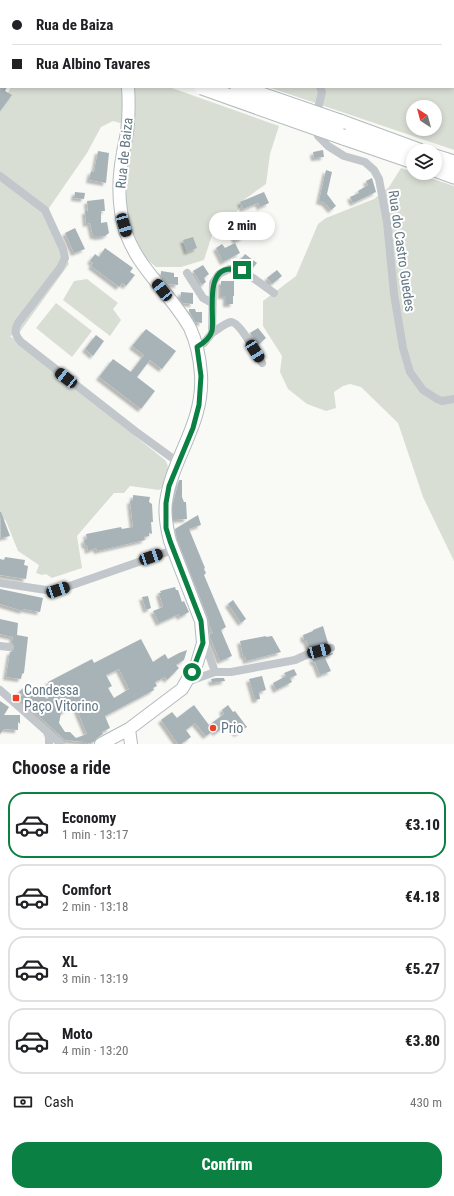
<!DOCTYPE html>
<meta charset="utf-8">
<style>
:root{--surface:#fff;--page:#f2f2f2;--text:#202124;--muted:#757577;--line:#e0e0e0;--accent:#0b8043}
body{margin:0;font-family:"Roboto Condensed",sans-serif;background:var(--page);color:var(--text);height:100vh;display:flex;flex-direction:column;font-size:15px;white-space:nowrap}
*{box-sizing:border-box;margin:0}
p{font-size:13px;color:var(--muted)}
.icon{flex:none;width:22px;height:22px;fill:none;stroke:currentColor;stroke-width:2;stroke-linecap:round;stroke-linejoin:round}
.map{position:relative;height:744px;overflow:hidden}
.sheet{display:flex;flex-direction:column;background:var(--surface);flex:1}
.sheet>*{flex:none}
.banner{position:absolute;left:0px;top:0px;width:454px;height:88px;box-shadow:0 2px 6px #0003;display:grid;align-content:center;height:88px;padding:0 12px;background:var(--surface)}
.needle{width:26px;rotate:324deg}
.fabs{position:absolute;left:406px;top:100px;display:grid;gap:8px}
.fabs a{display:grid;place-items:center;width:36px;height:36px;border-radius:50%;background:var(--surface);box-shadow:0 2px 6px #0003;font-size:20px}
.end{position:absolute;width:18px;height:18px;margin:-9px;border:5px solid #0b8043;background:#fff;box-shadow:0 0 0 2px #fff}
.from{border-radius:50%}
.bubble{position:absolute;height:28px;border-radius:14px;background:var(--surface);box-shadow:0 2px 6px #0003;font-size:13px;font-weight:800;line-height:28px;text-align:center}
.car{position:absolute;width:12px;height:24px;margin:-12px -6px;border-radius:5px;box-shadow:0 0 3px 1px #0007;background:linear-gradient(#222 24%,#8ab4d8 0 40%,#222 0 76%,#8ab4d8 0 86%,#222 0)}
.banner b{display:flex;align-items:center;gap:14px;height:38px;font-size:15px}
.banner b+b{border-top:1px solid var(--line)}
.banner i{width:10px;height:10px;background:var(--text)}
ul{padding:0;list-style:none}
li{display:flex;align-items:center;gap:12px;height:66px;margin:0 8px 6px;padding:0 4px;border:2px solid var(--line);border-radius:16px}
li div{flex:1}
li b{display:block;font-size:15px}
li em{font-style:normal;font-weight:800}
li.active{border-color:var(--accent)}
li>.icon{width:36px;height:36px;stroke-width:1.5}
h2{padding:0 12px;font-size:18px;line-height:48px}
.pay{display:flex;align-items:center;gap:10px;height:44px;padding:0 12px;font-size:15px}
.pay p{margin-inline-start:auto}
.primary-button{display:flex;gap:8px;margin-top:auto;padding:8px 12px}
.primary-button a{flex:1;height:46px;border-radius:16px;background:var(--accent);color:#fff;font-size:16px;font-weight:800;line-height:46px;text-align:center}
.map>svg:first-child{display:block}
</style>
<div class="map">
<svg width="454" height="744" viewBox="0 0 454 744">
<defs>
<filter id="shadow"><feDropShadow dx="-3" dy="3" stdDeviation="1" flood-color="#0004"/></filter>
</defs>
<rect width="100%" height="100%" fill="#f9f9f6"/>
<!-- green -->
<path fill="#d9ded5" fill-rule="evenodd" d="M183,0H454V150L268,87H453V1ZM413,107H435V129H413Z
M11,87H169L279,126L270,154L266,184L245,199L236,213L214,229L204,260L181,267H156L143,256L129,230L126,201L130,126L113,121L101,127L87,153L47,211L69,264L19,333L10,336L165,460C172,470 165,479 162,488L159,490L130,486L124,493H114L77,536L82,568L52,578L46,574L42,575L36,573L39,565L18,551L6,521L4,519L0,518V107Z
M401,168L454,186V561L423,497L398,423L361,387L350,384L343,386L334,392L336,408L326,411L307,404L288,389L280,372L282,356L263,326V301L296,276L318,224L326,218L374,199L389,187Z
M87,279L118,303L113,309L121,320L110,336L63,300L74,281Z
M56,303L92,331L72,357L36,328Z"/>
<!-- building -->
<path fill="#a8b3b8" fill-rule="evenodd" filter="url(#shadow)" d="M0,87H7L5,91L12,95L0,111Z
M323,150L324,157L314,158L313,152Z
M98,151L109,153L106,183L89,180L91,171L94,172Z
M326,170L332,172L327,194L336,206L331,210L325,203L319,201Z
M372,178L376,192L353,203L350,197L359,193L358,191L368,185L366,181Z
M75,192L85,193L84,199L74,198Z
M264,192L269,203L260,207L258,203L243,209L240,202Z
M104,199L105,211H101V223L107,222L109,233L105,236L97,237L96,236H93L90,223L86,224L85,211H88L87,201Z
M247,212L249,218L236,222L244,237L236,241L225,220L233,216Z
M75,228L85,249L74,253L65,233Z
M193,237L197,248L187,252L183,240Z
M235,243L240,253L223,262L216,248L222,244L225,248Z
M105,248L133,268L130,272L135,275L126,286L122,283L119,287L91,266L93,263L90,261L95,254L99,257Z
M245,254L257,263L251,270L242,263L244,261L241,259Z
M203,265L209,274L204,278L206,282L202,285L193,271Z
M277,270L282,276L272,284L267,278Z
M161,271L174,273V277H178V285L168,284L161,276Z
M221,281H234V296H233V304H226V296H221Z
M181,292L193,293V304L183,303L180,300Z
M189,309H195L196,312H202V323L195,322L189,311Z
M258,328L266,338L258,345L250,333Z
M146,329L176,351L162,369L150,360L137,377L155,391L141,409L99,377L113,359L131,372L144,355L132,346Z
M96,335L104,341L93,356L85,349Z
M179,480H182V497L184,502H186L187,519L173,520V503Z
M133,495L150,497L149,502L152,504L153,522H151L152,534L149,533V536L144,537L145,540L97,551L96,548L88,551L87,545L85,546L84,540L87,539L86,534L121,527L122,529L133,527L130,501L133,500Z
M0,512H1L10,536L1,538Z
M198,515L201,525L189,529L205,568L204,569L206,573L204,575L226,627L221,630L232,656L220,661L210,637V634L213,633L209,625L208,618L177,539L175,529Z
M5,557L25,560L24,565L28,566L26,579L0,575V559L4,560Z
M175,587L176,590H178L182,602L184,601L189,612L180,617L179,614L159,623L153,611L163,607L159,593H161L160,591Z
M0,589L43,598L40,612L23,609V611L0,604Z
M148,596L151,608L146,610L142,597Z
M233,600L246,619L241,623L228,604Z
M0,619L18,623L17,635L28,637L24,673L22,674L21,679L6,677L10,652L13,651L14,647L12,642L13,637L0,634Z
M323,626L328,643L309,648L306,640H304L303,635L313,631V630Z
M266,636V637L272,636L281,652L246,661L245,656H243L240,641Z
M141,639L153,662L165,654L168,659L179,653L187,650L184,660L176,665L179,668L167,680L165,677L155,682L157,686L153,688L154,690L105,716L110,728L102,732L103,734L97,738L94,742L86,744L85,742L65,740L19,698L23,695L19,692L24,687L30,692L33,690L35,692L37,689L47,699L53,692L48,682L92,659L94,663ZM119,669L129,689L114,698L108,688L112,686L106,675ZM75,705L87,734L76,738L70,732H65L59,723L61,713Z
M333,653V654L325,658L331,671L320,675L315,662L314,663L312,659Z
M294,669L297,675L290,678L292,682L276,690L273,683L286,676L284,673Z
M262,676L266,690L259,692L260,699L255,700L249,679Z
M216,678H224L225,681L212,683L211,679Z
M0,701L9,707L4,715H20V724L18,722V730L4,729L0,734Z
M194,705L209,725L224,714L222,710L228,705L233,712L235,711L247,727L237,734L229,723L216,733L214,730L206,736L195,723L186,730L191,737L181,744H178L161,720L172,712L177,718Z"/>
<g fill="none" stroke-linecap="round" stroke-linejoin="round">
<!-- secondary casing -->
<g stroke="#b3bbbf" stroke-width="14">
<path id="secondary" d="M93,0V1
M129,729L131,744
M101,744L129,729L182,689L197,663L203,643L201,621L170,541C167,529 164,515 166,502C172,457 204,425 201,375C200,359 197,343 190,328C172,295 139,270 126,233C118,208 118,179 123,153C124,146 126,139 127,132C129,117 129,102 128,87"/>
</g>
<!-- highway casing -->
<g stroke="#b4babd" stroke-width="17">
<path id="highway" d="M0,1L1,2
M0,16H1
M340,122L419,151
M343,137L413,161
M435,157L454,163
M435,169L454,176"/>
</g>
<!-- street -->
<path stroke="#c1c7ca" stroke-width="8" d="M170,0L171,1
M146,1V0
M0,59L1,57
M320,87L322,92L315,121L318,136L328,146L344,156L365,162L374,170L379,179L387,222L394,294L403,348L410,372L423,390L437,399L442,401L454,399
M0,176L45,210L63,249L65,258L60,268L18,323C14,331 15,335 21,342L135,431L179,463
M187,273L203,298L212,303
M212,333C217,330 225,323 231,322C240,322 257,355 262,363
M197,347L204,343L212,333L213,283L219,274L229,269L242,270L274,293
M0,583L46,590H58L173,550
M203,643L208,652L215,672
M0,646L9,647
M187,682L215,672H231L295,660L306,655L331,648
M0,690L61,744
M47,732L49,737V744"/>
<!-- secondary -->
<use href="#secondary" stroke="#fff" stroke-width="12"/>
<!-- highway -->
<use href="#highway" stroke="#fff" stroke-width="15"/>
<!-- highway-bridge casing -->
<g stroke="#b4babd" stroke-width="17" stroke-linecap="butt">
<path id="highway-bridge" d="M202,87L343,137
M238,87L340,122"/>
</g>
<!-- highway-bridge -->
<use href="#highway-bridge" stroke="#fff" stroke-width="15"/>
</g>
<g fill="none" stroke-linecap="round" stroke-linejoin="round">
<!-- route -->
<path stroke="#0b8043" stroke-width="5" d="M192,672L203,643L201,621L170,541L166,528V503L169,486L193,428L199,405L201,376L197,347C202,344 210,338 212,331C215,316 204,270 230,269C234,269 238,270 242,270"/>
</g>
<!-- markers -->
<g fill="#ed4222" stroke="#fff" stroke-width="1.5">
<rect x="12" y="694" width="8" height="8" rx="2"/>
<circle cx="213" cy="728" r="4"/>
</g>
<g text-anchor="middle" stroke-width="4" stroke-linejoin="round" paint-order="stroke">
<!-- street labels -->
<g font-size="14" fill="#627783" stroke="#fff">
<text transform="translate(124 153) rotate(-84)" y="5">Rua de Baiza</text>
<text transform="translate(402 251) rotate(82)" y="5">Rua do Castro Guedes</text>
</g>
<!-- poi labels -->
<g font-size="14" fill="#627783" stroke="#fff" text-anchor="start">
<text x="24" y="695">Condessa<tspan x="24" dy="16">Paço Vitorino</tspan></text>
<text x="221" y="733">Prio</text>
</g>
</g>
</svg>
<div class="fabs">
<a><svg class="needle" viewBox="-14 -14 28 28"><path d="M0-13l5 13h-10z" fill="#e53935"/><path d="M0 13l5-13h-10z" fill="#757577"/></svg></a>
<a><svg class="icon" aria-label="layers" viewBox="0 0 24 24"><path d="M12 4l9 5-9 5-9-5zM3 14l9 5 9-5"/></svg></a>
</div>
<i class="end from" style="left:192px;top:672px"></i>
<i class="end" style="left:242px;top:270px"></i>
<div class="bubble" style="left:209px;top:212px;width:66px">2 min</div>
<i class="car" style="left:124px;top:225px;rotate:164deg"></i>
<i class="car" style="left:162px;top:290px;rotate:322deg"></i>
<i class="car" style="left:255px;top:351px;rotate:148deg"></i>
<i class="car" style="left:66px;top:378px;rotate:308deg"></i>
<i class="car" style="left:151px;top:557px;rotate:71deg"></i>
<i class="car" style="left:58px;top:590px;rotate:71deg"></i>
<i class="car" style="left:319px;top:651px;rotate:75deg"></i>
<div class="banner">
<b><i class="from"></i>Rua de Baiza</b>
<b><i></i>Rua Albino Tavares</b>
</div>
</div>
<section class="sheet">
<h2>Choose a ride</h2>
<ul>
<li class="active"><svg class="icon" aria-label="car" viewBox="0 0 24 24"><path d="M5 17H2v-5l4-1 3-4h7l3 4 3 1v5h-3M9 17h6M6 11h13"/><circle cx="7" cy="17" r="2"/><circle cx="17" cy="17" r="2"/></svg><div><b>Economy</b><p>1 min · 13:17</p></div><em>€3.10</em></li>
<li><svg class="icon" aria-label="car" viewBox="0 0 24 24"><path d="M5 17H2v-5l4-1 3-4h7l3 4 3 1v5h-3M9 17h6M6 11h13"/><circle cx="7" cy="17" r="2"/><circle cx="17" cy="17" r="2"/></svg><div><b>Comfort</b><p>2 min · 13:18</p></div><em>€4.18</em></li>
<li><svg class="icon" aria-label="car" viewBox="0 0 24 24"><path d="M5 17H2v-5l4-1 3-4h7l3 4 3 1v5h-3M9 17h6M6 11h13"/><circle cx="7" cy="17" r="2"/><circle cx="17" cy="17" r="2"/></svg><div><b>XL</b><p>3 min · 13:19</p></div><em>€5.27</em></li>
<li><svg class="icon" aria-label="car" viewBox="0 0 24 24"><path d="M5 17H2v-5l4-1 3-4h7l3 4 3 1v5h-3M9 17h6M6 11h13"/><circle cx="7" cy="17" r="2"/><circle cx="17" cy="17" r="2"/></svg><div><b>Moto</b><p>4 min · 13:20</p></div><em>€3.80</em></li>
</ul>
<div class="pay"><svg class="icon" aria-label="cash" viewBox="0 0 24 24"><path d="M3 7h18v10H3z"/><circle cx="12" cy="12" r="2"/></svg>Cash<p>430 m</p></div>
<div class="primary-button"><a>Confirm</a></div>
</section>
